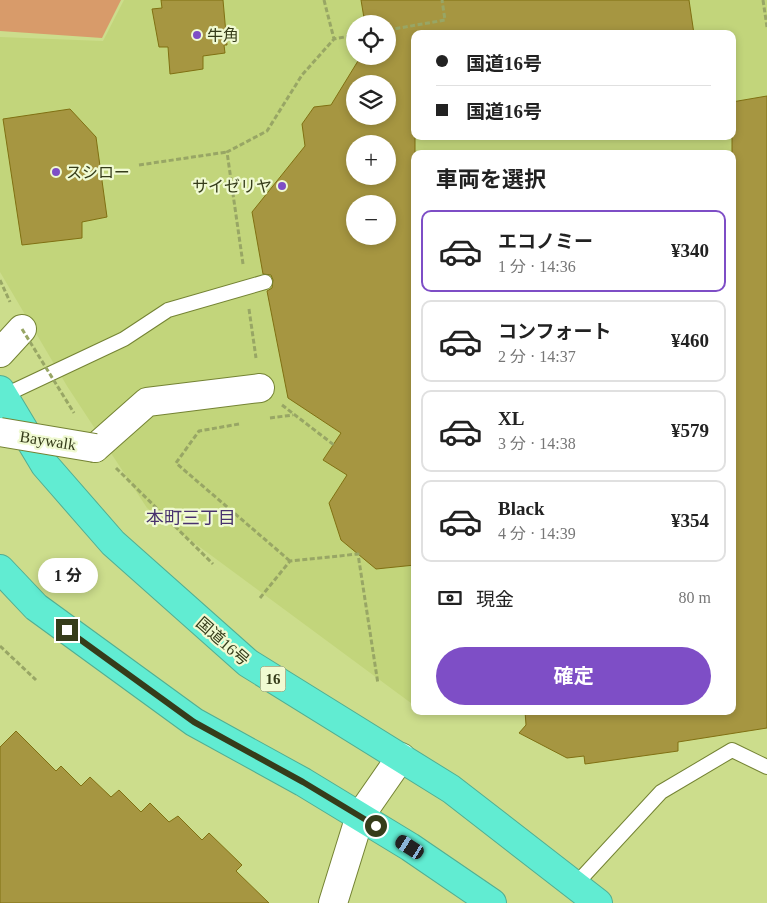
<!DOCTYPE html>
<html lang="ja">
<meta charset="utf-8">
<style>
:root{--surface:#fff;--page:#f6f6f6;--text:#222;--muted:#767676;--line:#e0e0e0;--accent:#7e4ec6}
body{margin:0;font-family:"Times New Roman","Noto Sans JP",serif;background:var(--page);color:var(--text);height:100vh;display:flex;flex-direction:column;font-size:19px;white-space:nowrap}
*{box-sizing:border-box;margin:0}
p{font-size:16px;color:var(--muted)}
.icon{flex:none;width:28px;height:28px;fill:none;stroke:currentColor;stroke-width:2;stroke-linecap:round;stroke-linejoin:round}
.map{position:relative;flex:1;overflow:hidden}
.side{position:absolute;left:411px;top:150px;width:325px;height:565px;display:flex;flex-direction:column;background:var(--surface);border-radius:10px;box-shadow:0 2px 8px #0003}
.side>*{flex:none}
.banner{position:absolute;left:411px;top:30px;width:325px;height:110px;border-radius:10px;box-shadow:0 2px 8px #0003;display:grid;align-content:center;height:110px;padding:0 25px;background:var(--surface)}
.fabs{position:absolute;left:346px;top:15px;display:grid;gap:10px}
.fabs a{display:grid;place-items:center;width:50px;height:50px;border-radius:50%;background:var(--surface);box-shadow:0 2px 8px #0003;font-size:25px}
.end{position:absolute;width:22px;height:22px;margin:-11px;border:6px solid #353c1a;background:#fff;box-shadow:0 0 0 2px #fff}
.from{border-radius:50%}
.bubble{position:absolute;height:35px;border-radius:18px;background:var(--surface);box-shadow:0 2px 8px #0003;font-size:16px;font-weight:700;line-height:35px;text-align:center}
.car{position:absolute;width:15px;height:30px;margin:-15px -8px;border-radius:6px;box-shadow:0 0 4px 1px #0007;background:linear-gradient(#222 24%,#8ab4d8 0 40%,#222 0 76%,#8ab4d8 0 86%,#222 0)}
.banner b{display:flex;align-items:center;gap:18px;height:48px;font-size:19px}
.banner b+b{border-top:1px solid var(--line)}
.banner i{width:12px;height:12px;background:var(--text)}
ul{padding:0;list-style:none}
li{display:flex;align-items:center;gap:15px;height:82px;margin:0 10px 8px;padding:0 15px;border:2px solid var(--line);border-radius:10px}
li div{flex:1}
li b{display:block;font-size:19px}
li em{font-style:normal;font-weight:700}
li.active{border-color:var(--accent)}
li>.icon{width:45px;height:45px;stroke-width:1.5}
h2{padding:0 25px;font-size:22px;line-height:60px}
.pay{display:flex;align-items:center;gap:12px;height:55px;padding:0 25px;font-size:19px}
.pay p{margin-inline-start:auto}
.primary-button{display:flex;gap:10px;margin-top:auto;padding:10px 25px}
.primary-button a{flex:1;height:58px;border-radius:30px;background:var(--accent);color:#fff;font-size:20px;font-weight:700;line-height:58px;text-align:center}
.map>svg:first-child{display:block}
</style>
<div class="map">
<svg width="767" height="903" viewBox="0 0 767 903">
<rect width="100%" height="100%" fill="#ccdd8c"/>
<!-- built -->
<path fill="#c2d57b" fill-rule="evenodd" d="M124,0H767V639L732,154H415V706L147,508L67,386L0,272V37L103,41ZM355,24H388V56H355ZM415,34H732V136H415ZM355,84H388V116H355ZM355,144H388V176H355ZM355,204H388V236H355Z"/>
<!-- green -->
<path fill="#d89b6a" d="M0,0H121L102,38L0,31Z"/>
<!-- building -->
<path fill="#a69641" stroke="#807012" fill-rule="evenodd" d="M161,0H223L227,45H224L225,53L203,56V69L170,74L168,47H159L152,9L162,8Z
M361,0H689L694,34H415V565L376,569L341,540L329,503L347,475L323,460L341,433L288,398L267,291L272,288L273,280L271,275L263,274L252,212L305,146L302,124L314,107L331,105L361,56H388V24H365ZM355,84H388V116H355ZM355,144H388V176H355ZM355,204H388V236H355Z
M767,96V728L678,742V751L585,764L584,756L567,758L519,733L526,725L525,711H732V102Z
M70,109L96,137L107,217L82,222V238L22,245L3,119Z
M16,731L56,771L61,766L81,786L90,777L111,797L119,790L141,812L150,803L169,822L178,816L202,840L209,833L242,865L236,871L269,903H0V747Z"/>
<g fill="none" stroke-linecap="round" stroke-linejoin="round">
<!-- lane casing -->
<g stroke="#748333" stroke-width="16">
<path id="lane" d="M3,396L124,339L168,310L265,282
M576,884L661,792L732,750L767,767"/>
</g>
<!-- street casing -->
<g stroke="#748333" stroke-width="30">
<path id="street" d="M0,353L22,329
M95,448L147,402L260,388
M333,903L360,816L401,757"/>
</g>
<!-- highway casing -->
<g stroke="#52ae92" stroke-width="30">
<path id="highway" d="M0,390L45,465L113,543L248,663L451,789L598,903
M0,569L36,607L194,722L303,782L410,847L492,903"/>
</g>
<!-- path -->
<path stroke="#98a665" stroke-width="3" stroke-dasharray="5 2.5" stroke-linecap="butt" d="M324,0L334,39
M763,0L767,27
M388,30L445,20L442,0
M139,165L227,152
M243,264L227,152L267,131L302,75L334,39L355,35
M0,280L10,302
M249,309L256,358
M282,405L334,445
M270,418L293,415
M239,424L199,431L176,463L290,561
M116,468L213,564
M260,598L290,561L358,554L378,684
M0,646L36,680"/>
<!-- lane -->
<use href="#lane" stroke="#fff" stroke-width="14"/>
<!-- street -->
<use href="#street" stroke="#fff" stroke-width="28"/>
<!-- highway -->
<use href="#highway" stroke="#61ecd2" stroke-width="28"/>
<!-- street-bridge casing -->
<g stroke="#748333" stroke-width="30" stroke-linecap="butt">
<path id="street-bridge" d="M0,432L95,448"/>
</g>
<!-- path-bridge -->
<path stroke="#98a665" stroke-width="3" stroke-dasharray="5 2.5" stroke-linecap="butt" d="M22,329L74,413"/>
<!-- street-bridge -->
<use href="#street-bridge" stroke="#fff" stroke-width="28"/>
</g>
<g fill="none" stroke-linecap="round" stroke-linejoin="round">
<!-- route -->
<path stroke="#353c1a" stroke-width="6" d="M67,630L194,722L303,782L376,826"/>
</g>
<!-- markers -->
<g fill="#7e4ec6" stroke="#f0fad2" stroke-width="2">
<circle cx="197" cy="35" r="5"/>
<circle cx="56" cy="172" r="5"/>
<circle cx="282" cy="186" r="5"/>
</g>
<g text-anchor="middle" stroke-width="4.5" stroke-linejoin="round" paint-order="stroke">
<!-- shield labels -->
<rect fill="#f0fad2" stroke="#6d7551" stroke-width="1" x="260.5" y="666.5" width="25" height="25" rx="4"/>
<g font-size="15" font-weight="bold" fill="#353c1a">
<text x="273" y="684">16</text>
</g>
<!-- poi labels -->
<g font-size="16" fill="#353c1a" stroke="#f0fad2" text-anchor="start">
<text x="207" y="41">牛角</text>
<text x="66" y="178">スシロー</text>
<text x="272" y="192" text-anchor="end">サイゼリヤ</text>
</g>
<!-- street labels -->
<g font-size="16" fill="#353c1a" stroke="#f0fad2">
<text transform="translate(48 440) rotate(9)" y="6">Baywalk</text>
<text transform="translate(223 641) rotate(41)" y="6">国道16号</text>
</g>
<!-- neighbourhood labels -->
<g font-size="18" fill="#48326e" stroke="#f0fad2">
<text x="191" y="524">本町三丁目</text>
</g>
</g>
</svg>
<div class="fabs">
<a><svg class="icon" aria-label="locate" viewBox="0 0 24 24"><circle cx="12" cy="12" r="6"/><path d="M12 2v4M12 18v4M2 12h4M18 12h4"/></svg></a>
<a><svg class="icon" aria-label="layers" viewBox="0 0 24 24"><path d="M12 4l9 5-9 5-9-5zM3 14l9 5 9-5"/></svg></a>
<a>+</a>
<a>−</a>
</div>
<i class="end from" style="left:376px;top:826px"></i>
<i class="end" style="left:67px;top:630px"></i>
<div class="bubble" style="left:38px;top:558px;width:60px">1 分</div>
<i class="car" style="left:410px;top:847px;rotate:302deg"></i>
<div class="banner">
<b><i class="from"></i>国道16号</b>
<b><i></i>国道16号</b>
</div>
<section class="side">
<h2>車両を選択</h2>
<ul>
<li class="active"><svg class="icon" aria-label="car" viewBox="0 0 24 24"><path d="M5 17H2v-5l4-1 3-4h7l3 4 3 1v5h-3M9 17h6M6 11h13"/><circle cx="7" cy="17" r="2"/><circle cx="17" cy="17" r="2"/></svg><div><b>エコノミー</b><p>1 分 · 14:36</p></div><em>¥340</em></li>
<li><svg class="icon" aria-label="car" viewBox="0 0 24 24"><path d="M5 17H2v-5l4-1 3-4h7l3 4 3 1v5h-3M9 17h6M6 11h13"/><circle cx="7" cy="17" r="2"/><circle cx="17" cy="17" r="2"/></svg><div><b>コンフォート</b><p>2 分 · 14:37</p></div><em>¥460</em></li>
<li><svg class="icon" aria-label="car" viewBox="0 0 24 24"><path d="M5 17H2v-5l4-1 3-4h7l3 4 3 1v5h-3M9 17h6M6 11h13"/><circle cx="7" cy="17" r="2"/><circle cx="17" cy="17" r="2"/></svg><div><b>XL</b><p>3 分 · 14:38</p></div><em>¥579</em></li>
<li><svg class="icon" aria-label="car" viewBox="0 0 24 24"><path d="M5 17H2v-5l4-1 3-4h7l3 4 3 1v5h-3M9 17h6M6 11h13"/><circle cx="7" cy="17" r="2"/><circle cx="17" cy="17" r="2"/></svg><div><b>Black</b><p>4 分 · 14:39</p></div><em>¥354</em></li>
</ul>
<div class="pay"><svg class="icon" aria-label="cash" viewBox="0 0 24 24"><path d="M3 7h18v10H3z"/><circle cx="12" cy="12" r="2"/></svg>現金<p>80 m</p></div>
<div class="primary-button"><a>確定</a></div>
</section>
</div>
